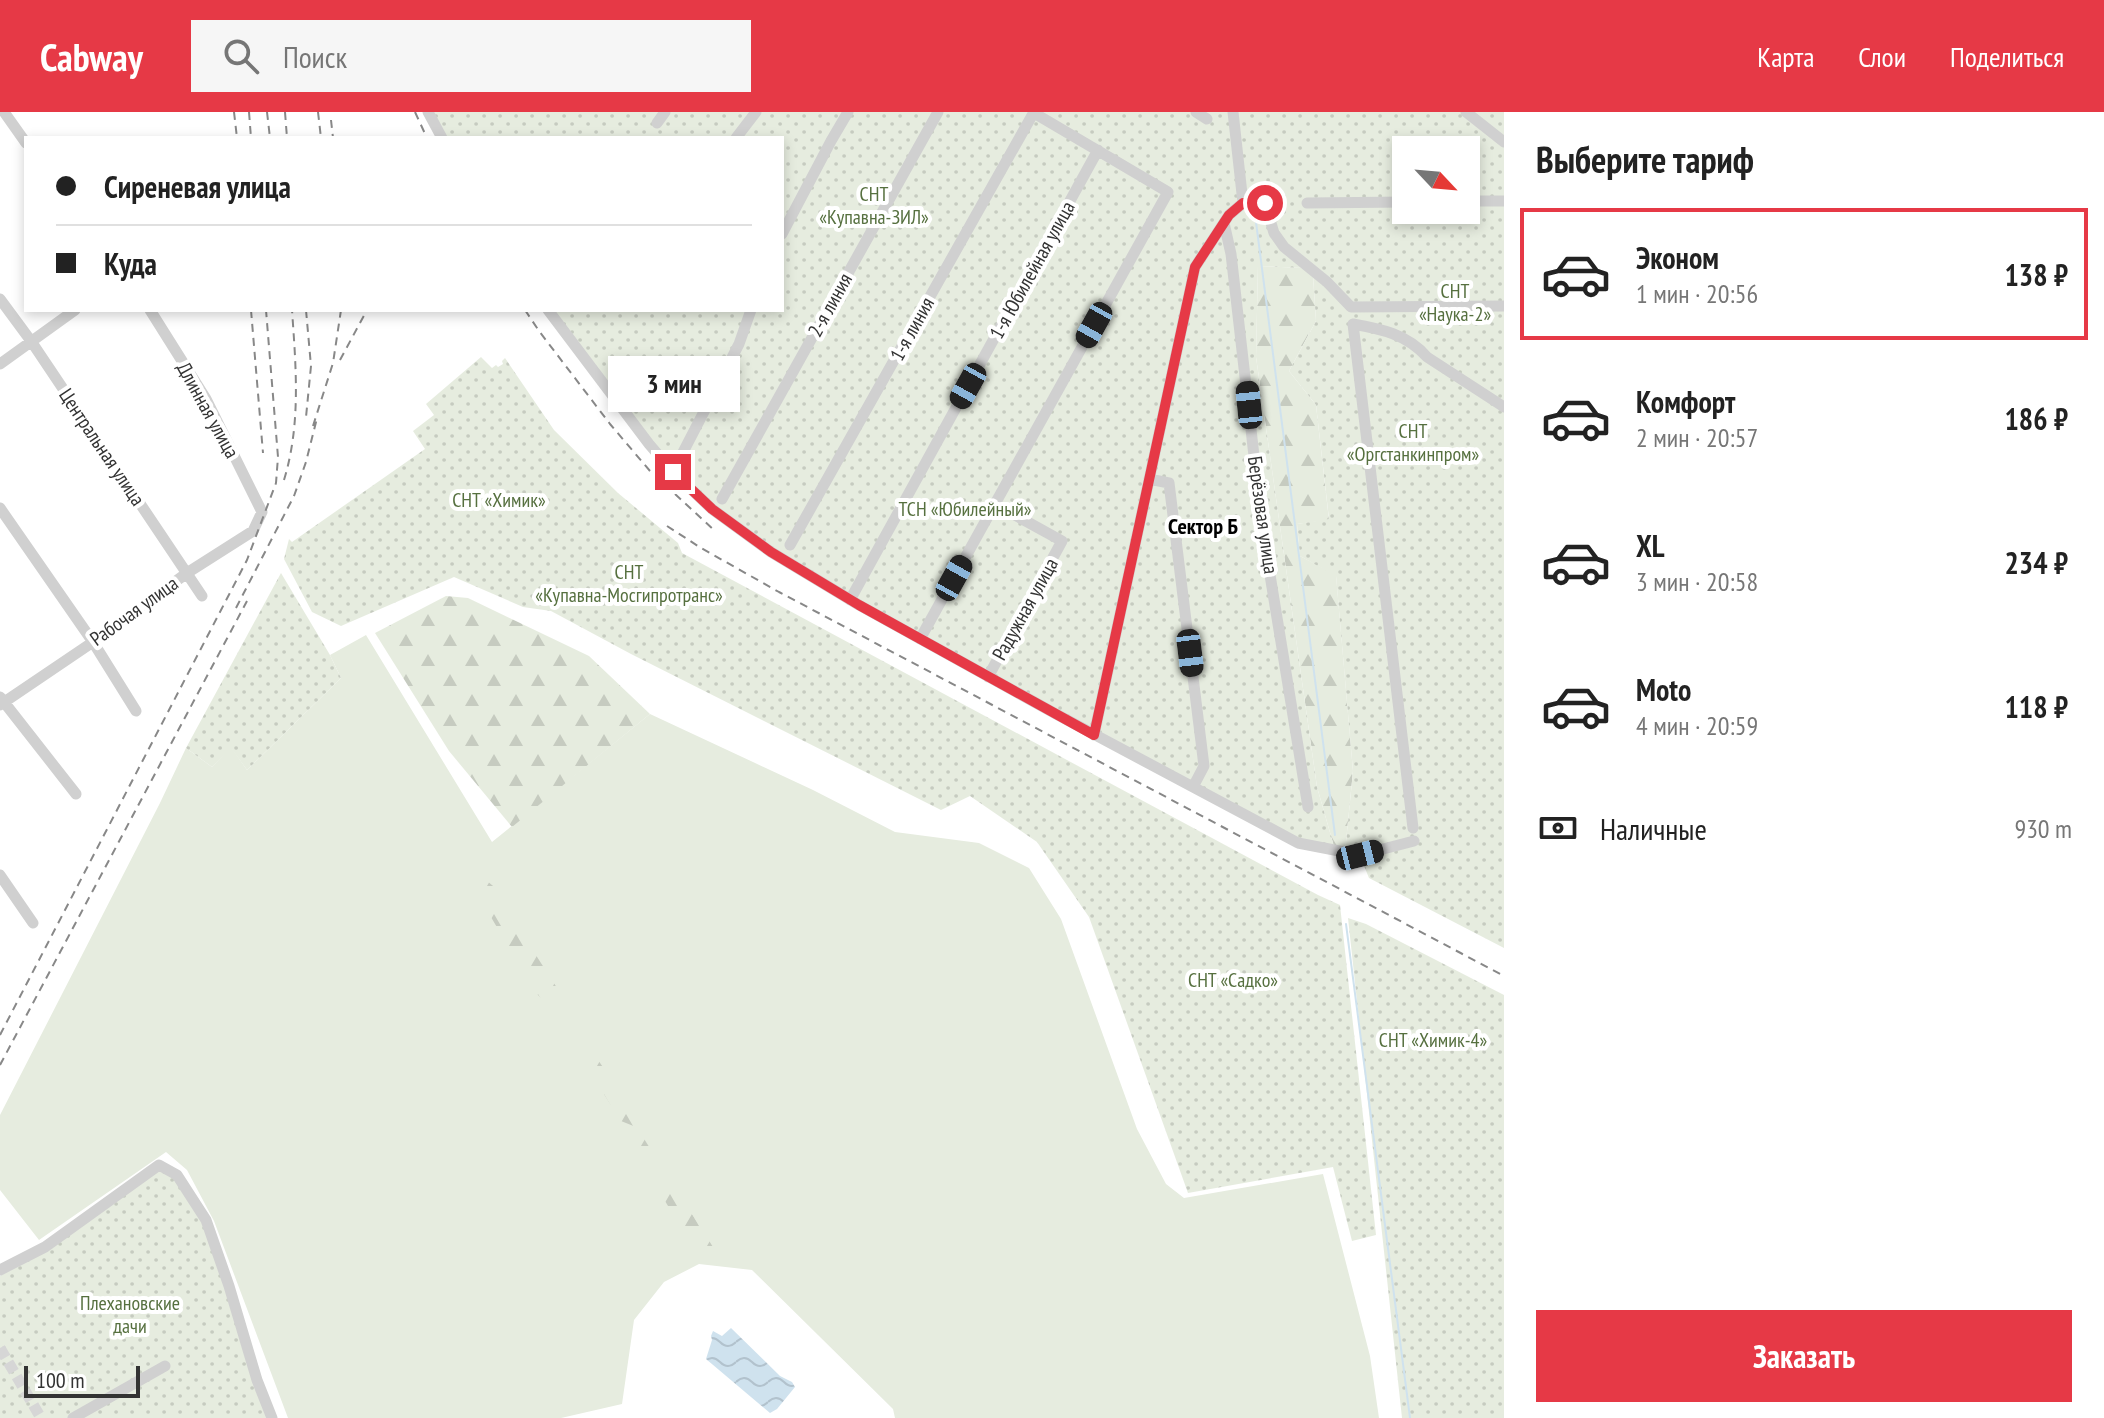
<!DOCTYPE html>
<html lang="ru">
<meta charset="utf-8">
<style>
:root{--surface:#fff;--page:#f6f6f6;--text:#222;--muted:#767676;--line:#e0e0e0;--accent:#e63946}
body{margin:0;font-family:"PT Sans Narrow",sans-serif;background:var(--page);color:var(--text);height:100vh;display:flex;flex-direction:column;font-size:30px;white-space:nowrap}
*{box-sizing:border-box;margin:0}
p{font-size:26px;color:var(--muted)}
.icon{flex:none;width:44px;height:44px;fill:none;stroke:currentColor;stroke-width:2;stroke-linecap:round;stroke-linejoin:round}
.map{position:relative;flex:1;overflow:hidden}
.panel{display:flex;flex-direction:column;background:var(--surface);width:600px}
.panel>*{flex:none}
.guide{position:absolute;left:24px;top:24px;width:760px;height:176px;border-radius:0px;box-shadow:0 4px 12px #0003;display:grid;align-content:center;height:176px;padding:0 32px;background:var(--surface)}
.needle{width:52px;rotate:116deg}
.buttons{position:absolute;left:1392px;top:24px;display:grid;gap:16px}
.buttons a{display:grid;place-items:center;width:88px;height:88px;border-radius:0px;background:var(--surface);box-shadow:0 4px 12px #0003;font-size:40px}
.scale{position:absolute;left:24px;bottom:20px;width:116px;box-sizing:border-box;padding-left:8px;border:4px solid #333;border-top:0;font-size:22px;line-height:28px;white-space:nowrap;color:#333;-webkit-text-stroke:6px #fff;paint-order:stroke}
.end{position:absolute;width:36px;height:36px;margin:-18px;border:10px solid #e63946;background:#fff;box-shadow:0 0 0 4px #fff}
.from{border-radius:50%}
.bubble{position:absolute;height:56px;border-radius:0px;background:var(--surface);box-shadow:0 4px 12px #0003;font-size:26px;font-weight:700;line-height:56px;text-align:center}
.car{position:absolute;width:24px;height:48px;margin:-24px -12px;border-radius:10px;box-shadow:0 0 6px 2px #0007;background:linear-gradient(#222 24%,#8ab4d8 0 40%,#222 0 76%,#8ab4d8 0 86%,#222 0)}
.guide b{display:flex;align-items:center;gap:28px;height:76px;font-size:30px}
.guide b+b{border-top:2px solid var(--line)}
.guide i{width:20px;height:20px;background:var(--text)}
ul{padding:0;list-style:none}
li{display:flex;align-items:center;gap:24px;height:132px;margin:0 16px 12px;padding:0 16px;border:4px solid transparent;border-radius:0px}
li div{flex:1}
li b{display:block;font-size:30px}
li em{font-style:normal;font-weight:700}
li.current{border-color:var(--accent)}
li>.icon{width:72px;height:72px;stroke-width:1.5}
h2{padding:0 32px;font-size:36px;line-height:96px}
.pay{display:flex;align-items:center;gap:20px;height:88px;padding:0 32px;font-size:30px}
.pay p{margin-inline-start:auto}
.button{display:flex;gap:16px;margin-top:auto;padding:16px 32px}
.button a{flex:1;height:92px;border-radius:0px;background:var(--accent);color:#fff;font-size:32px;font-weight:700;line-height:92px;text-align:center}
header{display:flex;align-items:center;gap:48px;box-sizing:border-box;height:112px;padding:0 40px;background:var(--accent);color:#fff}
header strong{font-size:38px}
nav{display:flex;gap:44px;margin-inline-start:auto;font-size:28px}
.search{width:560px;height:72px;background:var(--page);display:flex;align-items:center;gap:20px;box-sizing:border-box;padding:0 28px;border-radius:0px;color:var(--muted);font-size:30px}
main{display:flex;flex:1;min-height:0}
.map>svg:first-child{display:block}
</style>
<header>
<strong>Cabway</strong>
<div class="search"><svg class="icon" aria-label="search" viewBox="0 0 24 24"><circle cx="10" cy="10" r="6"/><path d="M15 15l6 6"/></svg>Поиск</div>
<nav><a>Карта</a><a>Слои</a><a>Поделиться</a></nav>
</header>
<main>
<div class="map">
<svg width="1504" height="1306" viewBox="0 0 1504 1306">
<defs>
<pattern id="forest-firs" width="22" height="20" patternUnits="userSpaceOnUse" patternTransform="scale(2)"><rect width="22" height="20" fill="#e6ecdf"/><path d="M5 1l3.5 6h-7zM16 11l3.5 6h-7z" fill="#c6cbc0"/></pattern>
<pattern id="park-dots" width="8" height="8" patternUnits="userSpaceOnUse" patternTransform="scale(2)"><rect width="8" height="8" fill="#e6ecdf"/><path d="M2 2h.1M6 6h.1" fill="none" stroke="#c6cbc0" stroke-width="1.8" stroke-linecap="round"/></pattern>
<pattern id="water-waves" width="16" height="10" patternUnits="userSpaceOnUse" patternTransform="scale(2)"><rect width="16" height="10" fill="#cfe2ee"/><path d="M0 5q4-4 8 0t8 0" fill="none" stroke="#b2c2cd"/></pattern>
</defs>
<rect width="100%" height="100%" fill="#fff"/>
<!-- grass -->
<path fill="#e6ecdf" d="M366,523L492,730L650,602L813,678L895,720L979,731L1029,756L1061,807L1137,1017L1166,1072L1184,1086L1323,1062L1370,1244L1379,1306H895L893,1297L752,1158L699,1152L664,1170L634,1208L622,1292L561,1306H288L214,1109L187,1058L166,1040L39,1128L0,1078V1003L160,691L186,636L212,655L231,635L247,658L341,566L330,543Z"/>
<!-- forest -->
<path fill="url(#forest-firs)" d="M1258,154L1304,156L1313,164L1316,209L1289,259L1316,293L1329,408L1297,412L1300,444L1336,463L1353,659L1345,740L1335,738L1317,675L1256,245Z
M446,484L468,486L589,544L650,602L512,715L449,639L375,521Z
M480,763L499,779L521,820L559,879L547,892L535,880L471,771Z
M581,935L598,948L637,1004L636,1015L621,1009L581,946Z
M624,1016L639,1019L713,1135L708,1148L697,1143L626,1023Z"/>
<!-- park -->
<path fill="url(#park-dots)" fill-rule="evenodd" d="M428,0H1504V836L1369,766L1360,744L1345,740L1353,659L1336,464L1300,444L1297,412L1329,407L1316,293L1289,259L1316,209L1313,163L1303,156L1258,154L1256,245L1317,675L1335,738L1298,731L771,440L673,360L548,198H782V26H442ZM1406,38H1466V98H1406Z
M481,245L492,256L496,253L498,255L503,252L502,249L505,246L554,318L618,381L678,431L682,441L1318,783L1340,793L1376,1123L1352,1129L1333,1055L1188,1081L1089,805L1037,730L970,684L941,698L631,542L551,499L523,495L454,465L341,514L312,500L284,447L289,427L292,430L425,337L413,319L434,303L426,292Z
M281,461L330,543L341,566L247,658L231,636L212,655L186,636Z
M1348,806L1366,812L1504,883V1306H1402Z
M159,1053L177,1063L206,1108L272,1306H0V1164L45,1135Z"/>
<!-- water -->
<path fill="url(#water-waves)" d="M731,1216L780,1264L792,1270L795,1275L777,1297L770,1301L706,1247L712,1228L711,1224L713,1219L722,1224Z"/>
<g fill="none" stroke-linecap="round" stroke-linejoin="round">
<!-- stream -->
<path stroke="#cfe2ee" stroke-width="2" d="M1256,110L1335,723
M1346,812L1410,1306"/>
<!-- minor-tunnel -->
<path stroke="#d6d6d6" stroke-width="11" stroke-dasharray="11 5.5" stroke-linecap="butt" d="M0,1236L41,1306"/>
<!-- minor -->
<path stroke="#d0d0d0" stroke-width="11" d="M4,0L26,31
M428,0L442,26
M1196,0L1207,7
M1466,0L1504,30
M657,11L665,0
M736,26L756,0
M1466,89H1504
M1243,91H1265L1274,121L1284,135L1327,170L1351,195L1504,194
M1307,91L1406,90
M1224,111L1231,142L1262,414L1308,695
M782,122L831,29L848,0
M0,187L31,229L202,484
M548,198L649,332L673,360L712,397L771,440L859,493L1056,602L1298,731L1360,743L1414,729
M0,252L75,198
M679,348L739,232L751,198
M1149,367L1169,371L1204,654L1193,675
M722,387L938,0
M0,396L93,530L136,599
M790,433L1034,0
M850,488L1098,38
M920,527L1168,80L1034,1
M988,565L1062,429L995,392
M0,585L76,682
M0,593L93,530L187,461L253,419L262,400L206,287L150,198
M1094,623L1195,155L1229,103L1243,91L1233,0
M1413,716L1353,212C1381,217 1407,222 1427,245L1504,295
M0,763L33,811
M0,1158L45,1135L159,1053L177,1063L206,1108L229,1174L257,1268L272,1306
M73,1306L165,1254"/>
<!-- rail -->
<path stroke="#888" stroke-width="2" stroke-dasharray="8 6" stroke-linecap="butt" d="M234,0L237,26
M249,0L251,26
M267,0L270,26
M285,0L287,26
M318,0L321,26
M415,0L427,26
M331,8L333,26
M251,198L263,341
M306,198L311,254L306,305
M525,198L539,219L610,312L650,359L715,419
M340,248L367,198
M313,314L333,251L341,198
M284,368C301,312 296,256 292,198
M667,414L701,436L779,480L1504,864
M236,496L294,384L306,350L317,306
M0,923L247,448L276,371L278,345L266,198
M0,953L247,489"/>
</g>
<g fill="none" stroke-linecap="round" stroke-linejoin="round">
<!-- route -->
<path stroke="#e63946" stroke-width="10" d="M673,360L712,397L771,440L859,493L1094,623L1195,155L1229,103L1243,91H1265"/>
</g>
<g text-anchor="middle" stroke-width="8" stroke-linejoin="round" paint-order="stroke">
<!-- park labels -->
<g font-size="20" fill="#56703f" stroke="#fff">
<text x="874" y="89">СНТ<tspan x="874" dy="23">«Купавна-ЗИЛ»</tspan></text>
<text x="1455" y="186">СНТ<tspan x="1455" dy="23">«Наука-2»</tspan></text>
<text x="1413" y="326">СНТ<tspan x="1413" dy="23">«Оргстанкинпром»</tspan></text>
<text x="499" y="395">СНТ «Химик»</text>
<text x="965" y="404">ТСН «Юбилейный»</text>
<text x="629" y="467">СНТ<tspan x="629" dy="23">«Купавна-Мосгипротранс»</tspan></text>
<text x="1233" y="875">СНТ «Садко»</text>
<text x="1433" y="935">СНТ «Химик-4»</text>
<text x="130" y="1198">Плехановские<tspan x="130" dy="23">дачи</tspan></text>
</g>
<!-- street labels -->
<g font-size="20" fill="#333" stroke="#fff">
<text transform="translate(1032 158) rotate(-61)" y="7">1-я Юбилейная улица</text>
<text transform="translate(830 193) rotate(-61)" y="7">2-я линия</text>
<text transform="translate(912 217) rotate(-61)" y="7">1-я линия</text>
<text transform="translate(208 298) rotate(61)" y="7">Длинная улица</text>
<text transform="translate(102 335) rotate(56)" y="7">Центральная улица</text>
<text transform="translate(1263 403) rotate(82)" y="7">Берёзовая улица</text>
<text transform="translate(1025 497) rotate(-61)" y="7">Радужная улица</text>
<text transform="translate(134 499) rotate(-36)" y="7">Рабочая улица</text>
</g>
<!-- neighbourhood labels -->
<g font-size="22" font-weight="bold" fill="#000" stroke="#fff">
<text x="1203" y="422">Сектор Б</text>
</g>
</g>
</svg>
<div class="buttons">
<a><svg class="needle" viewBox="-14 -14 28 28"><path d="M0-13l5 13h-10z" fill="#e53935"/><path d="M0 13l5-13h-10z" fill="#767676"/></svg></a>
</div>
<div class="scale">100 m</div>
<i class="end from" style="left:1265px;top:91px"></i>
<i class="end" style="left:673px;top:360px"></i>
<div class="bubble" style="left:608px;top:244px;width:132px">3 мин</div>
<i class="car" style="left:1094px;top:213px;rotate:209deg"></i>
<i class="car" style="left:968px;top:274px;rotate:209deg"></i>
<i class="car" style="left:1249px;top:293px;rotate:354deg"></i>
<i class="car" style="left:954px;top:466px;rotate:29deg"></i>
<i class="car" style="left:1190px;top:541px;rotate:173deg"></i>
<i class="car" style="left:1360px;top:743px;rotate:76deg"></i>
<div class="guide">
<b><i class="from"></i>Сиреневая улица</b>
<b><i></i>Куда</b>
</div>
</div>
<section class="panel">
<h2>Выберите тариф</h2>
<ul>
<li class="current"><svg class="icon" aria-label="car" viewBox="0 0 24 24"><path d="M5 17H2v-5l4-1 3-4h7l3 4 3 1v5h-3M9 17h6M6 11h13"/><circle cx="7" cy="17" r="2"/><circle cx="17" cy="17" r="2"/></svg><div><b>Эконом</b><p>1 мин · 20:56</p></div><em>138 ₽</em></li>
<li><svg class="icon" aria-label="car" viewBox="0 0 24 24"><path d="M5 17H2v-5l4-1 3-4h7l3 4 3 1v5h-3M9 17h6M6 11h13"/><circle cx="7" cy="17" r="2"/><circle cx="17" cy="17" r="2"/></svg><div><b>Комфорт</b><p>2 мин · 20:57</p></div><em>186 ₽</em></li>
<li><svg class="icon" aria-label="car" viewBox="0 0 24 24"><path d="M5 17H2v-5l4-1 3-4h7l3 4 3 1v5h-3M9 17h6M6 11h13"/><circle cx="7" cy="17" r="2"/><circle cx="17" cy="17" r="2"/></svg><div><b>XL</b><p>3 мин · 20:58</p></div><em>234 ₽</em></li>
<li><svg class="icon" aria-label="car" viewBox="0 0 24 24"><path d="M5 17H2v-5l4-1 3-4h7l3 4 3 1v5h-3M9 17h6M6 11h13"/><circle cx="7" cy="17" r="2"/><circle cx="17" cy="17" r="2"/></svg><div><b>Moto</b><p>4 мин · 20:59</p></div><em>118 ₽</em></li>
</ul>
<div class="pay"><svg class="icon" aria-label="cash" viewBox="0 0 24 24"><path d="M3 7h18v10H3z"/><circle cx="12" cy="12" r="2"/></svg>Наличные<p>930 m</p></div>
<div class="button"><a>Заказать</a></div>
</section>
</main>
